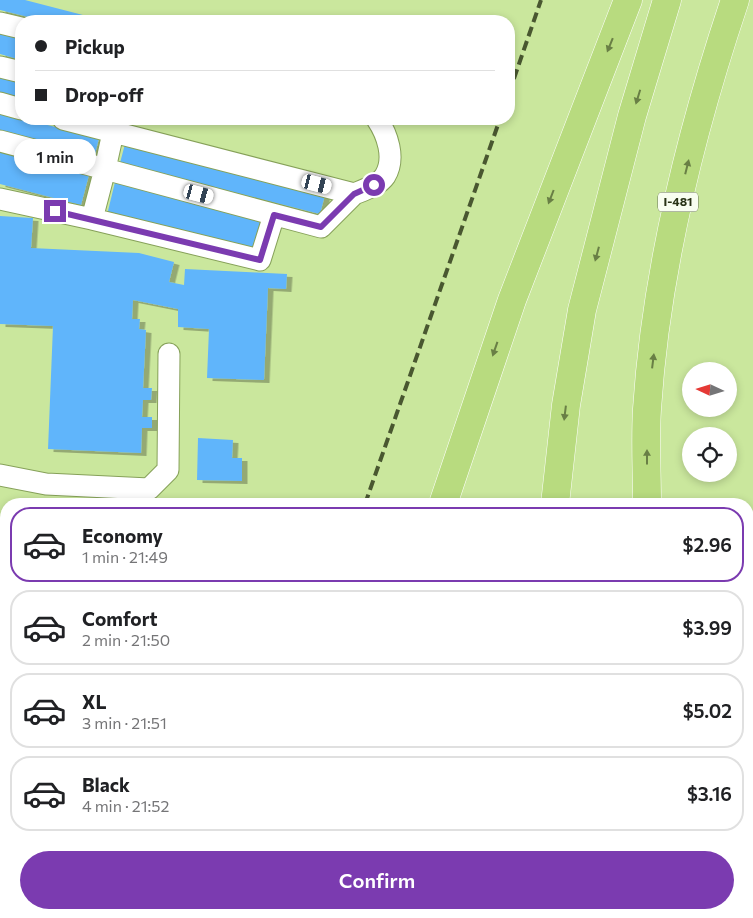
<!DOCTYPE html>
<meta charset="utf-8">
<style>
:root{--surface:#fff;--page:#f2f2f2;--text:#202124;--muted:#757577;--line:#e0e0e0;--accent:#7b3bb0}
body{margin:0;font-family:Commissioner,sans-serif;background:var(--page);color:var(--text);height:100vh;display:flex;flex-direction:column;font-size:19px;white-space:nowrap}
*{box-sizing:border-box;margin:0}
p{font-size:16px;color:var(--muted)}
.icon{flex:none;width:28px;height:28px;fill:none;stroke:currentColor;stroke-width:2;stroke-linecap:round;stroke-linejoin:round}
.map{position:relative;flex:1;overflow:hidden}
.side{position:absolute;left:0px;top:498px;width:754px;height:421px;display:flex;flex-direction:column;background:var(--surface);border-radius:20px 20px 0 0;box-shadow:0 2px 8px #0003}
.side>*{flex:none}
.top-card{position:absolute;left:15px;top:15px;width:500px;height:110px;border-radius:20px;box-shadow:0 2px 8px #0003;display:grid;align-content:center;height:110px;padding:0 20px;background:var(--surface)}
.needle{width:32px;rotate:274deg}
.buttons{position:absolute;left:682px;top:362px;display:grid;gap:10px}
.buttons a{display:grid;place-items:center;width:55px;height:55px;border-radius:50%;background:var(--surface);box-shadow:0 2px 8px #0003;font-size:25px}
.end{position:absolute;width:22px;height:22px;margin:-11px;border:6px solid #7b3bb0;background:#fff;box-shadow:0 0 0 2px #fff}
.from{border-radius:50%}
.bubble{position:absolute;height:35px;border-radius:18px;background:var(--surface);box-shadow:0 2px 8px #0003;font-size:16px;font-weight:600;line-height:35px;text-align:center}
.car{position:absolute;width:15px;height:30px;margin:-15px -8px;border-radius:6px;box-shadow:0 0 4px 1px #0007;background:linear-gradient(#fff 24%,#345 0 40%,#fff 0 76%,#345 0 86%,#fff 0)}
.top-card b{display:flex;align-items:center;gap:18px;height:48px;font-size:19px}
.top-card b+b{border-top:1px solid var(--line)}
.top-card i{width:12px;height:12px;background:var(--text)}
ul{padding:9px 0 0;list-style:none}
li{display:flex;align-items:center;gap:15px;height:75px;margin:0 10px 8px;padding:0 10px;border:2px solid var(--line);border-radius:20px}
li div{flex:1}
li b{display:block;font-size:19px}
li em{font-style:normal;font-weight:600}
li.on{border-color:var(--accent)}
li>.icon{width:45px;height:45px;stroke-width:1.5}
.primary-button{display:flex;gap:10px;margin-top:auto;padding:10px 20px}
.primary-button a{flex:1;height:58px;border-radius:30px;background:var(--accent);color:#fff;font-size:20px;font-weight:600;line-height:58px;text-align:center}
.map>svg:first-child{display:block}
</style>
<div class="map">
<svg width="753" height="918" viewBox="0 0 753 918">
<defs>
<filter id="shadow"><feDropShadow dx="5.5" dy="3" stdDeviation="0" flood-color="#0004"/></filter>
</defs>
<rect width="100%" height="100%" fill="#cae79d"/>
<!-- building -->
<path fill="#61b5fb" filter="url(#shadow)" d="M0,0H25L106,21H45L0,10Z
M0,29L21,35V60L0,54Z
M0,73L21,78V99L0,93Z
M0,113L99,138L95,154L0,130Z
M126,140L326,191L320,214L120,163Z
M0,148L90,171L81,205L0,184Z
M115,182L263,218L255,252L107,215Z
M0,216L33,218L31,248L139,253L174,262L169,282L184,285L185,269L287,274L286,289L268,288L264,380L207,378L209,329L178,327V309L133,300L132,319H140L139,329L146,330L143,388H152L151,400H143L142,417H152V428H142L141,453L48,449L53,326L0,324Z
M198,438L233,440L232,458H242V481L197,480Z
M0,568H6V614H0Z
M0,899L6,900V912H16V918H0Z"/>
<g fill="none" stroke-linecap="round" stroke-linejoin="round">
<!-- minor casing -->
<g stroke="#86a159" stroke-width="23">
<path id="minor" d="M0,23L21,28
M0,67L21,72
M0,103L21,109
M63,119L354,194C364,190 379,185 385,176C396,158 387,134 377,119
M0,141L105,169L116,119
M0,199L92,219L105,169L321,227L354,194
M92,219L260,260L274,215
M0,475L46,484L149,489L168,470L169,354
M0,813L6,815
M104,918V912"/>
</g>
<!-- highway casing -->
<g stroke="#fff" stroke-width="29">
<path id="highway" d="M443,504L512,300L628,0
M555,504L566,405L582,310L632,116L667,0
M647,504C647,472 645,440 647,409C656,270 691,131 735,0
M562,912L563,918
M731,912L732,918
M301,918L303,912"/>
</g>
<!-- minor -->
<use href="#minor" stroke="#fff" stroke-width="21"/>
<!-- highway -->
<use href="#highway" stroke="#b8db7f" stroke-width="28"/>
<!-- rail -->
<path stroke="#495730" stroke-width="4" stroke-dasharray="10 5" stroke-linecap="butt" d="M509,93L541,0
M365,504L500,119
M220,918L222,912"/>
</g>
<!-- one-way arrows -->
<defs><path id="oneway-solid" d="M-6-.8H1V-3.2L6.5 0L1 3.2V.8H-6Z" transform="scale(1.25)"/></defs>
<g fill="#697f45">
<use href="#oneway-solid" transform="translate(610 45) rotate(112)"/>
<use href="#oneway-solid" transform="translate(638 97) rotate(107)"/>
<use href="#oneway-solid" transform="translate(687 167) rotate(-76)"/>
<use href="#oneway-solid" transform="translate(551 197) rotate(111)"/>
<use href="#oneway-solid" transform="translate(597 254) rotate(105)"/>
<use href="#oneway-solid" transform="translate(495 349) rotate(109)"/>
<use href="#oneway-solid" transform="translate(653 361) rotate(-83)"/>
<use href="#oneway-solid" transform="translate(565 413) rotate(97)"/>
<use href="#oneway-solid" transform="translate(647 457) rotate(-90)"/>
</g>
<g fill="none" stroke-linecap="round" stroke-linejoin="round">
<!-- route -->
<path stroke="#7b3bb0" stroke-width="6" d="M55,211L260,260L274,215L321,227L354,194L374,185"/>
</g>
<g text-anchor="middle" stroke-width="5" stroke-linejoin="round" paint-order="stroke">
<!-- shield labels -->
<rect fill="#f8fef0" stroke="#667057" stroke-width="1" x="658" y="192.5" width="40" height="19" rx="4"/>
<g font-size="12" font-weight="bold" fill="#283315">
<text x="678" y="206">I-481</text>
</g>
</g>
</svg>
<div class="buttons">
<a><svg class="needle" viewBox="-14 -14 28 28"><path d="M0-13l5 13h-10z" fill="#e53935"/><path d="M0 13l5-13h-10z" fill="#757577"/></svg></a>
<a><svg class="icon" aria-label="locate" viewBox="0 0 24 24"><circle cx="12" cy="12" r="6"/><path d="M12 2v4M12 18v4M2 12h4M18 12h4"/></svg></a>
</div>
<i class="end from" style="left:374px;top:185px"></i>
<i class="end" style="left:55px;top:211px"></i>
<div class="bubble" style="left:14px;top:139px;width:82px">1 min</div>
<i class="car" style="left:317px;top:184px;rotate:104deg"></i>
<i class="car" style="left:199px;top:194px;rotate:105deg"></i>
<div class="top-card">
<b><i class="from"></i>Pickup</b>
<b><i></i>Drop-off</b>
</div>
<section class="side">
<ul>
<li class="on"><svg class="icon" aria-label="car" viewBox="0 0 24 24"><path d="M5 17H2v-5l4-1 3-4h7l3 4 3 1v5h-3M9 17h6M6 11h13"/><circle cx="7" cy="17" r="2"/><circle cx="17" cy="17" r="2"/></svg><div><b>Economy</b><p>1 min · 21:49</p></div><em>$2.96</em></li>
<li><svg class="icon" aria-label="car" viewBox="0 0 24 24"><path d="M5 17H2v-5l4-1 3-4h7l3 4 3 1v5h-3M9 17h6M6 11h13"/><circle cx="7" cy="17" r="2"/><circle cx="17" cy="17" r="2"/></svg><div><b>Comfort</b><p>2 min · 21:50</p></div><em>$3.99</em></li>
<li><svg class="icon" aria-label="car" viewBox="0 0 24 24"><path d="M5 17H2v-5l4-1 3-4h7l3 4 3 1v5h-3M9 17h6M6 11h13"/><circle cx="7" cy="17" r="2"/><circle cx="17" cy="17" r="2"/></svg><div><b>XL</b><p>3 min · 21:51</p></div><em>$5.02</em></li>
<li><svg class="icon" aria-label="car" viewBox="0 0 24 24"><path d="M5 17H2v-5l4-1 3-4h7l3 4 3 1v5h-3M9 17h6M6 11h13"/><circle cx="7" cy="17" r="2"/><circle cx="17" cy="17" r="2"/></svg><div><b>Black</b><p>4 min · 21:52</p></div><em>$3.16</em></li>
</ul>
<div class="primary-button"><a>Confirm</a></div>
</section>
</div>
